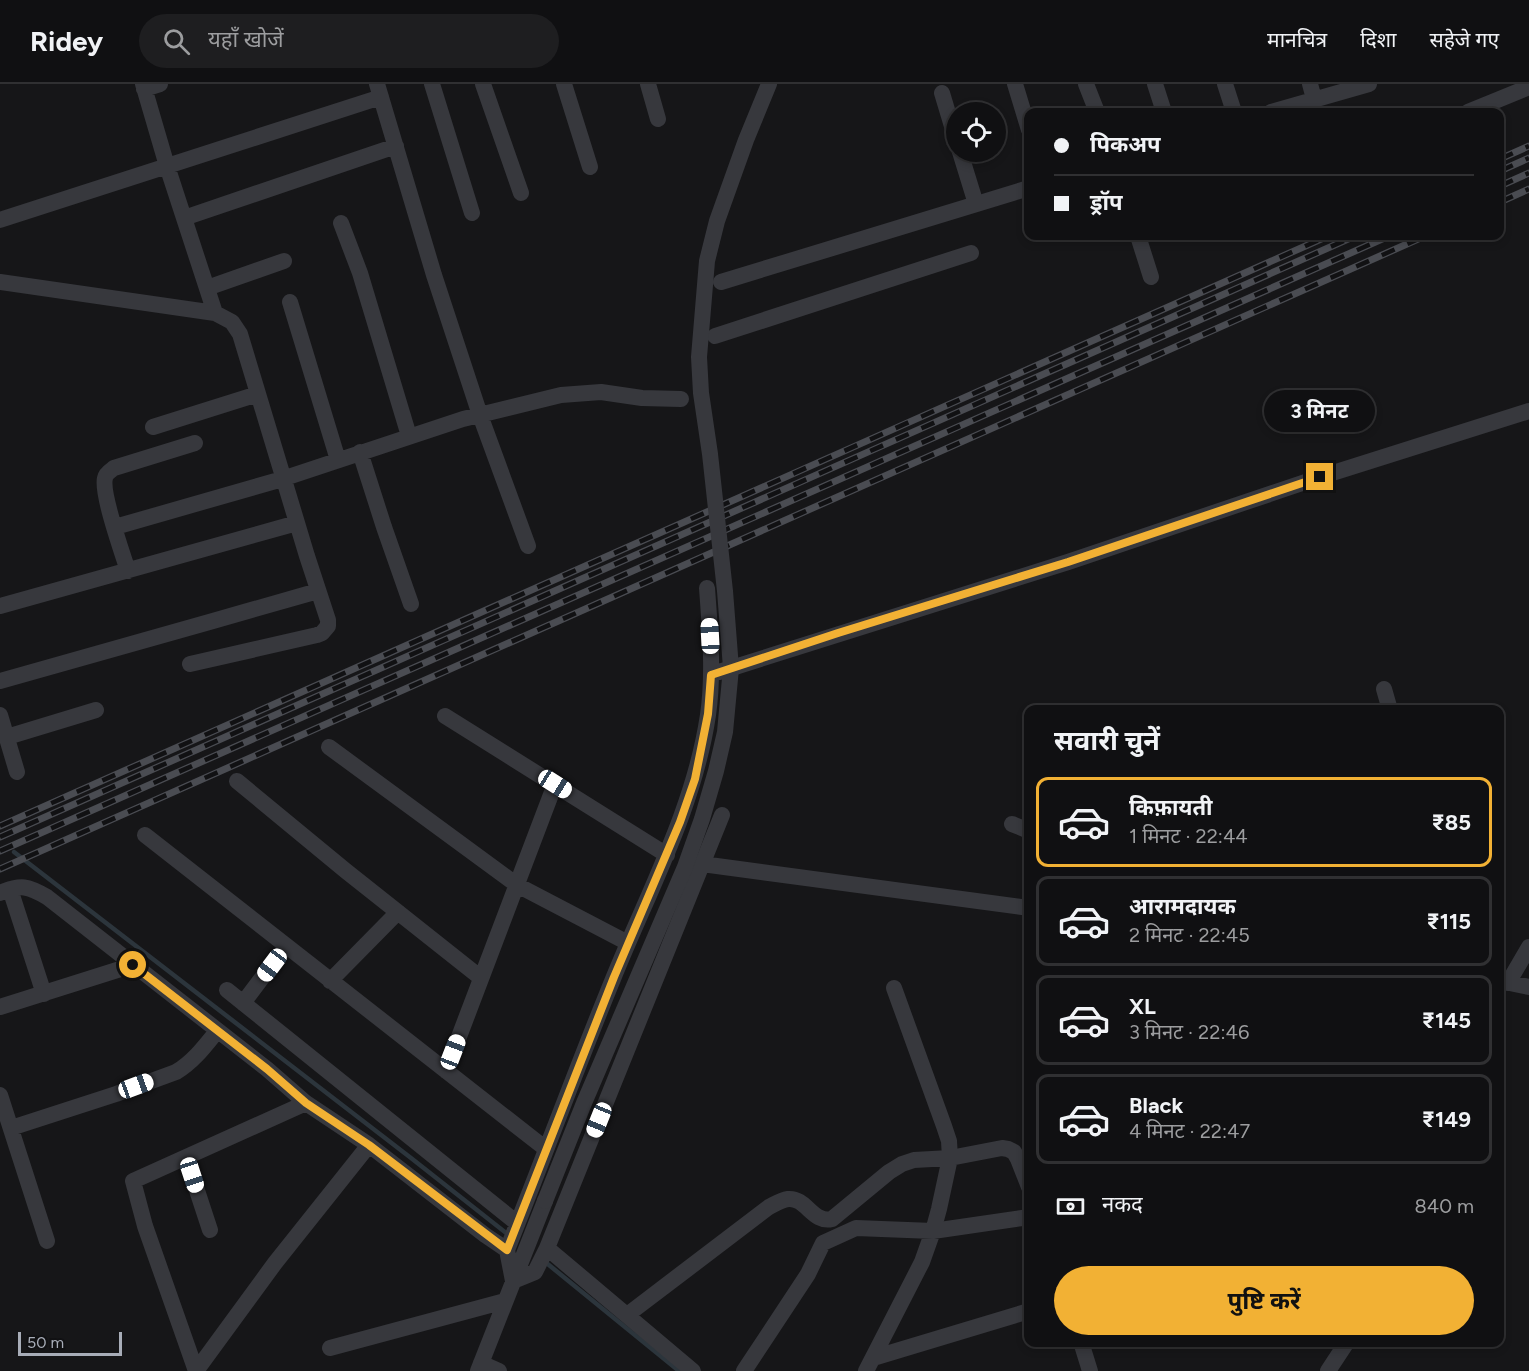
<!DOCTYPE html>
<html lang="hi">
<meta charset="utf-8">
<style>
:root{--surface:#101012;--page:#1e1e20;--text:#f1f3f6;--muted:#9c9d9f;--line:#303032;--accent:#f2b134}
body{margin:0;font-family:Figtree,"Noto Sans Devanagari",sans-serif;background:var(--page);color:var(--text);height:100vh;display:flex;flex-direction:column;font-size:22px;white-space:nowrap}
*{box-sizing:border-box;margin:0}
p{font-size:20px;color:var(--muted)}
.icon{flex:none;width:33px;height:33px;fill:none;stroke:currentColor;stroke-width:2;stroke-linecap:round;stroke-linejoin:round}
.map{position:relative;flex:1;overflow:hidden}
.panel{position:absolute;left:1024px;top:621px;width:480px;height:642px;display:flex;flex-direction:column;background:var(--surface);border-radius:12px;box-shadow:0 3px 9px #0003,0 0 0 2px var(--line)}
.panel>*{flex:none}
.banner{position:absolute;left:1024px;top:24px;width:480px;height:132px;border-radius:12px;box-shadow:0 3px 9px #0003,0 0 0 2px var(--line);display:grid;align-content:center;height:132px;padding:0 30px;background:var(--surface)}
.tools{position:absolute;left:946px;top:18px;display:grid;gap:12px}
.tools a{display:grid;place-items:center;width:60px;height:60px;border-radius:50%;background:var(--surface);box-shadow:0 3px 9px #0003,0 0 0 2px var(--line);font-size:30px}
.scale{position:absolute;left:18px;bottom:15px;width:104px;box-sizing:border-box;padding-left:6px;border:3px solid #a8adb8;border-top:0;font-size:16px;line-height:21px;white-space:nowrap;color:#a8adb8;-webkit-text-stroke:4px #111113;paint-order:stroke}
.end{position:absolute;width:27px;height:27px;margin:-14px;border:8px solid #f2b134;background:#111;box-shadow:0 0 0 3px #111}
.from{border-radius:50%}
.bubble{position:absolute;height:42px;border-radius:21px;background:var(--surface);box-shadow:0 3px 9px #0003,0 0 0 2px var(--line);font-size:20px;font-weight:700;line-height:42px;text-align:center}
.car{position:absolute;width:18px;height:36px;margin:-18px -9px;border-radius:8px;box-shadow:0 0 4px 2px #0007;background:linear-gradient(#fff 24%,#345 0 40%,#fff 0 76%,#345 0 86%,#fff 0)}
.banner b{display:flex;align-items:center;gap:21px;height:57px;font-size:22px}
.banner b+b{border-top:2px solid var(--line)}
.banner i{width:15px;height:15px;background:var(--text)}
ul{padding:0;list-style:none}
li{display:flex;align-items:center;gap:18px;height:90px;margin:0 12px 9px;padding:0 18px;border:3px solid var(--line);border-radius:12px}
li div{flex:1}
li b{display:block;font-size:22px}
li em{font-style:normal;font-weight:700}
li.on{border-color:var(--accent)}
li>.icon{width:54px;height:54px;stroke-width:1.5}
h2{padding:0 30px;font-size:27px;line-height:72px}
.pay{display:flex;align-items:center;gap:15px;height:66px;padding:0 30px;font-size:22px}
.pay p{margin-inline-start:auto}
.cta{display:flex;gap:12px;margin-top:auto;padding:12px 30px}
.cta a{flex:1;height:69px;border-radius:36px;background:var(--accent);color:#111;font-size:24px;font-weight:700;line-height:69px;text-align:center}
header{display:flex;align-items:center;gap:36px;box-sizing:border-box;height:84px;padding:0 30px;background:var(--surface);border-bottom:2px solid var(--line)}
header strong{font-size:28px}
nav{display:flex;gap:33px;margin-inline-start:auto;font-size:21px}
.search{width:420px;height:54px;background:var(--page);display:flex;align-items:center;gap:15px;box-sizing:border-box;padding:0 21px;border-radius:33px;color:var(--muted);font-size:22px}
.map>svg:first-child{display:block}
</style>
<header>
<strong>Ridey</strong>
<div class="search"><svg class="icon" aria-label="search" viewBox="0 0 24 24"><circle cx="10" cy="10" r="6"/><path d="M15 15l6 6"/></svg>यहाँ खोजें</div>
<nav><a>मानचित्र</a><a>दिशा</a><a>सहेजे गए</a></nav>
</header>
<div class="map">
<svg width="1529" height="1287" viewBox="0 0 1529 1287">
<rect width="100%" height="100%" fill="#161618"/>
<g fill="none" stroke-linecap="round" stroke-linejoin="round">
<!-- stream -->
<path stroke="#2c353c" stroke-width="4.5" d="M14,768L411,1074L510,1152
M544,1177L679,1287"/>
<!-- minor -->
<path stroke="#37383d" stroke-width="16" d="M143,0L167,82L215,229
M377,0L434,191L480,331L528,462
M432,0L472,129
M483,0L521,109
M564,0L590,83
M648,0L658,35
M1015,0L1029,46
M1086,0L1097,28
M1155,0L1164,28
M1225,0L1234,28
M1310,0L1314,15
M144,5L160,0
M942,9L957,59
M1271,28L1369,0
M1468,28L1529,3
M960,68L976,120
M184,134L396,62
M0,136L381,13
M341,139L360,189L409,352
M1138,152L1151,193
M0,198L215,229L232,238L240,250L307,472L328,536V542L322,549L317,551L190,580
M721,198L1029,104
M207,204L284,177
M290,218L338,376
M715,252L971,169
M153,343L258,310
M360,368L384,443L411,520
M115,443L279,396L463,335L561,311L601,308L642,314L681,315
M128,487C122,468 101,409 105,394C106,389 110,387 114,384L195,359
M707,504C710,546 714,589 708,631C694,725 648,808 613,895C576,985 543,1076 507,1166L513,1197L535,1188L547,1164L722,731
M0,522L297,439
M719,588L1068,478L1320,393L1529,327
M0,597C106,568 212,537 318,507
M1384,605L1390,626
M0,631L17,688
M445,632L667,771
M7,653L96,626
M329,663L517,801L628,859
M237,697L346,787L481,894
M1012,740L1029,747
M145,751L546,1065
M702,780L1029,824
M10,805L44,910
M0,809C21,800 28,802 47,813L267,985L306,1019L369,1061L485,1151L507,1166
M330,897L398,828
M1500,897L1529,903
M1508,899L1529,863
M227,906L517,1139
M243,919L286,862
M0,923L133,881
M446,987L555,700
M0,1011L47,1157
M11,1044L116,1010L176,988C193,978 205,962 217,947
M186,1073L210,1146
M547,1164L693,1287
M627,1231L769,1123C775,1120 781,1116 788,1115C806,1113 813,1140 832,1135L889,1088L902,1080L914,1076L950,1074L1002,1064L1008,1065L1014,1068L1018,1075L1029,1103
M1081,1258L1090,1287
M330,1264L505,1217
M873,1274L1029,1227
M481,1279L499,1287
M196,1287L145,1142L133,1097L306,1019
M196,1287L275,1179L369,1061
M478,1287L545,1117
M744,1287L808,1190L823,1159L856,1144L933,1147L1029,1133
M866,1287L922,1178L933,1147L939,1125L950,1074L949,1057L944,1042L894,904
M1328,1287L1347,1258"/>
<!-- rail casing -->
<g stroke="#4a4c52" stroke-width="7">
<path id="rail" d="M1500,75L1529,62
M1500,87L1529,74
M1500,102L1529,89
M1500,118L1529,105
M0,742L1328,152
M0,753L1355,152
M0,767L1389,152
M0,785L1425,152"/>
</g>
<!-- rail -->
<use href="#rail" stroke="#111113" stroke-width="4.5" stroke-dasharray="14" stroke-linecap="butt"/>
<!-- minor-bridge -->
<path stroke="#37383d" stroke-width="16" d="M545,1117L584,1019L685,783L702,735L716,687L725,648L731,584L725,507L710,370L701,309L699,273L707,177L717,137L746,56L769,0"/>
</g>
<g fill="none" stroke-linecap="round" stroke-linejoin="round">
<!-- route -->
<path stroke="#f2b134" stroke-width="8" d="M133,881L267,985L306,1019L369,1061L507,1166L614,893L680,738L695,695L708,630L711,591L838,549L1068,478L1320,393"/>
</g>
</svg>
<div class="tools">
<a><svg class="icon" aria-label="locate" viewBox="0 0 24 24"><circle cx="12" cy="12" r="6"/><path d="M12 2v4M12 18v4M2 12h4M18 12h4"/></svg></a>
</div>
<div class="scale">50 m</div>
<i class="end from" style="left:133px;top:881px"></i>
<i class="end" style="left:1320px;top:393px"></i>
<div class="bubble" style="left:1264px;top:306px;width:111px">3 मिनट</div>
<i class="car" style="left:710px;top:552px;rotate:357deg"></i>
<i class="car" style="left:555px;top:700px;rotate:122deg"></i>
<i class="car" style="left:272px;top:881px;rotate:217deg"></i>
<i class="car" style="left:453px;top:968px;rotate:21deg"></i>
<i class="car" style="left:136px;top:1002px;rotate:70deg"></i>
<i class="car" style="left:599px;top:1036px;rotate:202deg"></i>
<i class="car" style="left:192px;top:1091px;rotate:162deg"></i>
<div class="banner">
<b><i class="from"></i>पिकअप</b>
<b><i></i>ड्रॉप</b>
</div>
<section class="panel">
<h2>सवारी चुनें</h2>
<ul>
<li class="on"><svg class="icon" aria-label="car" viewBox="0 0 24 24"><path d="M5 17H2v-5l4-1 3-4h7l3 4 3 1v5h-3M9 17h6M6 11h13"/><circle cx="7" cy="17" r="2"/><circle cx="17" cy="17" r="2"/></svg><div><b>किफ़ायती</b><p>1 मिनट · 22:44</p></div><em>₹85</em></li>
<li><svg class="icon" aria-label="car" viewBox="0 0 24 24"><path d="M5 17H2v-5l4-1 3-4h7l3 4 3 1v5h-3M9 17h6M6 11h13"/><circle cx="7" cy="17" r="2"/><circle cx="17" cy="17" r="2"/></svg><div><b>आरामदायक</b><p>2 मिनट · 22:45</p></div><em>₹115</em></li>
<li><svg class="icon" aria-label="car" viewBox="0 0 24 24"><path d="M5 17H2v-5l4-1 3-4h7l3 4 3 1v5h-3M9 17h6M6 11h13"/><circle cx="7" cy="17" r="2"/><circle cx="17" cy="17" r="2"/></svg><div><b>XL</b><p>3 मिनट · 22:46</p></div><em>₹145</em></li>
<li><svg class="icon" aria-label="car" viewBox="0 0 24 24"><path d="M5 17H2v-5l4-1 3-4h7l3 4 3 1v5h-3M9 17h6M6 11h13"/><circle cx="7" cy="17" r="2"/><circle cx="17" cy="17" r="2"/></svg><div><b>Black</b><p>4 मिनट · 22:47</p></div><em>₹149</em></li>
</ul>
<div class="pay"><svg class="icon" aria-label="cash" viewBox="0 0 24 24"><path d="M3 7h18v10H3z"/><circle cx="12" cy="12" r="2"/></svg>नकद<p>840 m</p></div>
<div class="cta"><a>पुष्टि करें</a></div>
</section>
</div>
